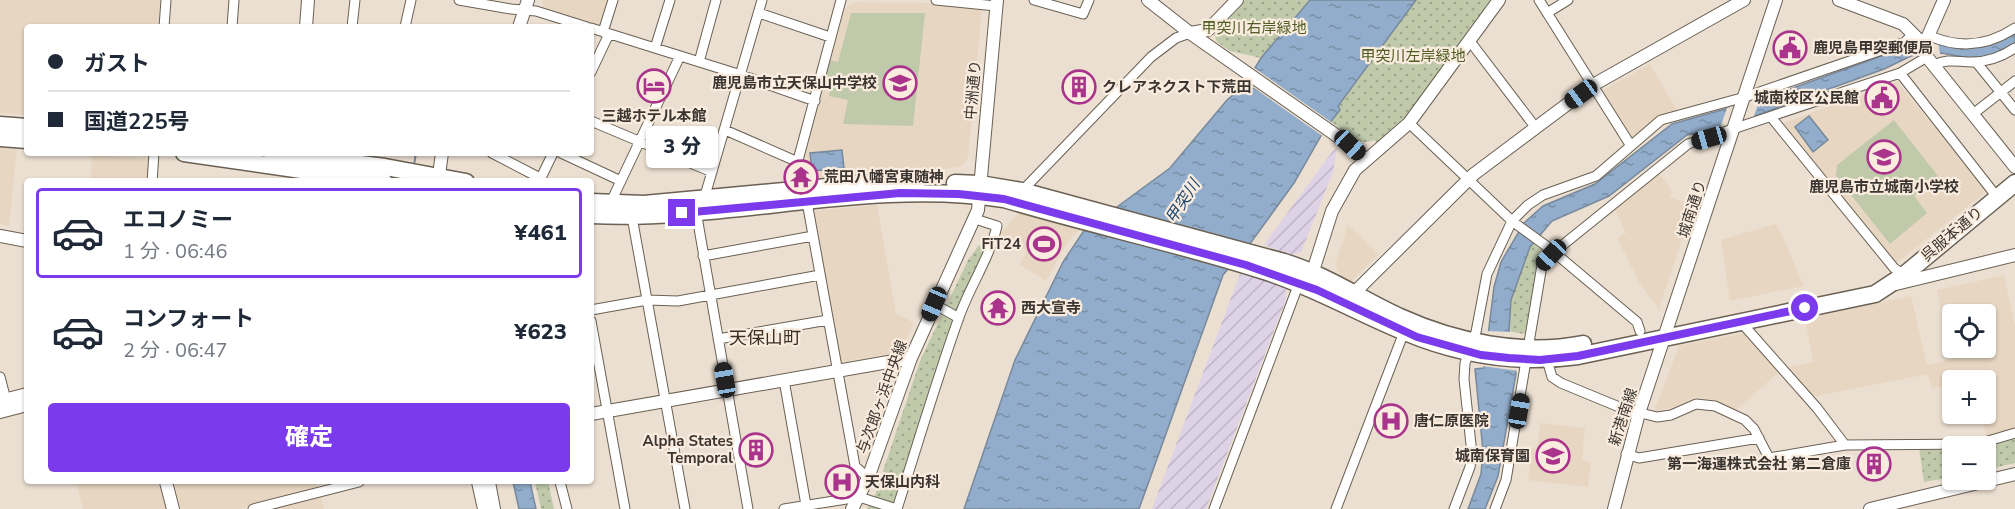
<!DOCTYPE html>
<html lang="ja">
<meta charset="utf-8">
<style>
:root{--surface:#fff;--page:#f6f6f7;--text:#1f2937;--muted:#747a83;--line:#e0e1e3;--accent:#7c3aed}
body{margin:0;font-family:"Nunito Sans","Noto Sans JP",sans-serif;background:var(--page);color:var(--text);height:100vh;display:flex;flex-direction:column;font-size:22px;white-space:nowrap}
*{box-sizing:border-box;margin:0}
p{font-size:20px;color:var(--muted)}
.icon{flex:none;width:33px;height:33px;fill:none;stroke:currentColor;stroke-width:2;stroke-linecap:round;stroke-linejoin:round}
.map{position:relative;flex:1;overflow:hidden}
.side{position:absolute;left:24px;top:178px;width:570px;height:306px;display:flex;flex-direction:column;background:var(--surface);border-radius:6px;box-shadow:0 2px 4px #0004}
.side>*{flex:none}
.guide{position:absolute;left:24px;top:24px;width:570px;height:132px;border-radius:6px;box-shadow:0 2px 4px #0004;display:grid;align-content:center;height:132px;padding:0 24px;background:var(--surface)}
.fabs{position:absolute;left:1942px;top:304px;display:grid;gap:12px}
.fabs a{display:grid;place-items:center;width:54px;height:54px;border-radius:6px;background:var(--surface);box-shadow:0 2px 4px #0004;font-size:30px}
.end{position:absolute;width:27px;height:27px;margin:-14px;border:8px solid #7c3aed;background:#fff;box-shadow:0 0 0 3px #fff}
.from{border-radius:50%}
.bubble{position:absolute;height:42px;border-radius:6px;background:var(--surface);box-shadow:0 2px 4px #0004;font-size:20px;font-weight:800;line-height:42px;text-align:center}
.car{position:absolute;width:18px;height:36px;margin:-18px -9px;border-radius:8px;box-shadow:0 0 4px 2px #0007;background:linear-gradient(#222 24%,#8ab4d8 0 40%,#222 0 76%,#8ab4d8 0 86%,#222 0)}
.guide b{display:flex;align-items:center;gap:21px;height:57px;font-size:22px}
.guide b+b{border-top:2px solid var(--line)}
.guide i{width:15px;height:15px;background:var(--text)}
ul{padding:10px 0 0;list-style:none}
li{display:flex;align-items:center;gap:18px;height:90px;margin:0 12px 9px;padding:0 12px;border:3px solid transparent;border-radius:6px}
li div{flex:1}
li b{display:block;font-size:22px}
li em{font-style:normal;font-weight:800}
li.on{border-color:var(--accent)}
li>.icon{width:54px;height:54px;stroke-width:1.5}
.button{display:flex;gap:12px;margin-top:auto;padding:12px 24px}
.button a{flex:1;height:69px;border-radius:6px;background:var(--accent);color:#fff;font-size:24px;font-weight:800;line-height:69px;text-align:center}
.map>svg:first-child{display:block}
</style>
<div class="map">
<svg width="2015" height="509" viewBox="0 0 2015 509">
<defs>
<pattern id="industrial-furrows" width="10" height="10" patternUnits="userSpaceOnUse" patternTransform="scale(1.5)"><rect width="10" height="10" fill="#ded2e6"/><path d="M-1 1l2-2M0 10L10 0M9 11l2-2" fill="none" stroke="#bfb5c6"/></pattern>
<pattern id="park-dots" width="8" height="8" patternUnits="userSpaceOnUse" patternTransform="scale(1.5)"><rect width="8" height="8" fill="#c0caab"/><path d="M2 2h.1M6 6h.1" fill="none" stroke="#9da58c" stroke-width="1.8" stroke-linecap="round"/></pattern>
<pattern id="water-ripples" width="26" height="14" patternUnits="userSpaceOnUse" patternTransform="scale(1.5)"><rect width="26" height="14" fill="#92adcb"/><path d="M2 4q2-2 4 0t4 0M15 11q2-2 4 0t4 0" fill="none" stroke="#788ea5"/></pattern>
</defs>
<rect width="100%" height="100%" fill="#ebdfd1"/>
<!-- built -->
<path fill="#e7d6c1" fill-rule="evenodd" d="M0,0H160L158,27H27V115L0,113Z
M543,0H610L602,25L597,27L543,9Z
M856,2L926,3L982,9L968,157L962,166L939,170L797,179L845,8Z
M1650,64L1677,110L1659,117L1632,139L1602,91Z
M1897,82L1987,191L1895,264L1783,123Z
M0,147L17,149L9,226L0,224Z
M92,155L149,159L147,181L90,182Z
M1658,173L1672,190L1670,197L1693,206L1659,309L1640,284L1617,238L1626,233L1614,209Z
M877,205L896,313L914,323L899,352L842,362L839,360L813,211Z
M1019,213L1079,230L1067,243L1046,281L1019,264L1027,251L1000,234Z
M1775,224L1778,226L1804,286L1730,301L1721,240Z
M1348,225L1379,254L1352,281L1339,276L1335,264Z
M2004,275L2015,326V430L1987,439L1982,414H1986V381H1953V383L1932,389L1928,374L1811,397L1785,368L1813,362L1805,319L1911,296L1927,365L1952,359L1937,290ZM1953,315H1986V348H1953Z
M1744,333L1779,372L1735,411L1714,400L1695,397L1675,407L1654,411L1679,346Z
M1540,423L1585,428L1582,460L1591,462L1588,487L1528,480L1531,457L1517,455L1520,447L1537,449Z
M76,482H124L125,484L159,482L166,509H83Z
M174,482H316L318,488L240,509H181Z
M321,497L324,509H272Z"/>
<!-- industrial -->
<path fill="url(#industrial-furrows)" d="M1337,148L1333,172L1301,252L1291,255L1264,245L1332,152Z
M1240,274L1282,284L1286,291L1285,302L1206,509H1152Z"/>
<!-- grass -->
<path fill="#c0caab" d="M851,13H925L913,126L843,124L848,100L829,96L830,91L823,89L830,60L838,62Z
M1894,120L1938,176L1914,196L1927,213L1890,244L1836,176L1837,165Z"/>
<!-- park -->
<path fill="url(#park-dots)" d="M1245,0H1310L1261,58L1230,51L1217,42L1214,32Z
M1416,0H1493L1407,115L1377,142L1374,140C1359,148 1344,131 1331,122L1339,110L1338,106Z
M1533,243L1546,254L1537,264L1526,331L1524,334L1512,332L1509,329C1511,301 1513,265 1533,243Z
M979,245L984,246L988,251L971,277L953,321L894,509H867L875,495L920,361L968,260Z
M2015,438V463L1986,470V447H1980Z
M1919,448L1953,449V477L1924,482Z
M535,482H548L554,509H541Z"/>
<!-- water -->
<path fill="url(#water-ripples)" stroke="#78899c" stroke-width="1.5" d="M1310,0H1416L1338,106L1340,110L1325,129L1294,183L1252,241L1223,275L1139,509H964L1015,360L1063,262L1083,232L1170,168L1227,100L1244,86L1261,58Z
M2015,31V43L1991,56L1975,59L1941,53L1911,56L1884,69L1755,116L1719,129L1687,135L1609,196L1552,221L1530,247L1511,300L1509,329L1516,374L1498,476L1485,509H1468L1481,474L1483,451L1475,369L1484,368L1494,287L1501,262L1524,223L1543,206L1595,184L1672,124L1768,97L1909,46L1938,43L1968,47L2000,41Z
M1809,116L1828,140L1813,152L1795,127Z
M842,150L844,168L812,171L810,153Z
M513,482H530L536,509H519Z"/>
<!-- pier -->
<path fill="#ebdfd1" d="M1938,41L1940,54L1913,57L1910,44Z
M1253,67L1334,124L1324,137L1244,81Z
M1761,96L1753,119L1719,131L1727,108Z
M1486,331L1513,332L1519,371L1482,366Z"/>
<g fill="none" stroke-linecap="round" stroke-linejoin="round">
<!-- stream -->
<path stroke="#78899c" stroke-width="2" d="M414,165L416,153"/>
<!-- street casing -->
<g stroke="#6a6053" stroke-width="11">
<path id="street" d="M459,0L511,9L536,11L587,27
M936,0L996,6
M1034,0L1083,14L1089,0
M1539,0L1631,146
M759,13L830,37
M1547,13L1568,0
M164,27L166,0
M232,27L234,0
M352,27L355,0
M405,27L411,0
M591,28L741,75L815,101
M603,32L613,0
M1930,36C1960,49 1988,46 2015,28
M1469,40L1536,128
M655,48L670,0
M699,62L716,0
M1976,62L2015,110
M1934,65C1948,58 1957,62 1972,62C1987,62 2003,56 2015,48
M591,72L609,34
M1900,73L1997,197
M1973,114L2015,81
M1771,117L1894,268L1904,275
M591,121L712,172
M1409,123L1512,221L1549,248L1637,322L1640,331
M725,130L798,162
M492,153L540,178
M561,153L621,181
M152,182L154,153
M539,182L553,153
M790,190L841,0
M1022,191L1151,57L1176,38L1190,33
M704,199L762,0
M807,202L855,466L868,478
M610,204L680,56
M696,211L748,509
M632,217L685,509
M703,256L813,236
M934,304L959,318
M591,310L647,300L678,301L820,275
M591,321L625,509
M1740,321L1817,408L1845,445
M718,339L828,320
M1547,360L1552,377L1561,383L1624,409L1657,417L1671,415L1696,404L1715,406L1745,420L1754,429L1769,458L1845,445L1978,444L2015,433
M0,377L7,404
M784,380L806,505
M1626,454L1639,458L1759,438
M560,482L567,509
M253,509L359,482
M784,509L859,497L897,509
M897,509C917,446 936,382 958,320C969,287 989,260 997,226L975,219
M1214,509L1299,283
M1336,509L1404,332
M1454,509L1470,467L1472,454L1464,379L1465,363L1476,332L1487,274L1512,221L1528,205L1543,195L1596,176L1661,120L1745,97L1905,42L1913,34
M1495,509L1506,480L1542,265L1554,252L1688,144L1900,73L1927,57"/>
</g>
<!-- secondary casing -->
<g stroke="#6a6053" stroke-width="14">
<path id="secondary" d="M1148,0L1190,33L1350,145L1366,160
M1839,0L1903,24L1917,38L1925,43
M1944,0L1925,43L1927,57L2015,167
M306,27L308,0
M519,27L528,0
M1190,33L1208,30L1237,0
M438,182L442,153
M0,236L27,241
M1307,276L1313,271L1332,211L1355,170L1409,123L1499,0
M1896,284L2015,255
M1354,293L1474,174L1593,85L1744,0
M0,401L27,394
M0,412L27,405
M591,414L911,358
M166,482L173,509
M478,482L484,509
M489,482L494,509
M852,509L868,478L911,358L978,210L997,0
M1614,509L1639,413L1776,0
M1870,509L2015,474"/>
</g>
<!-- highway casing -->
<g stroke="#6a6053" stroke-width="19">
<path id="highway" d="M0,125L27,127
M0,138L27,140
M184,153L384,182
M272,153L385,167L466,182
M955,183L980,184L1022,191L1284,262C1326,275 1361,299 1400,317C1455,342 1522,356 1583,344
M591,202L644,204L881,182H917
M591,215C729,222 867,178 1004,199C1091,225 1181,244 1267,272C1316,288 1358,313 1405,332C1460,355 1520,364 1578,356L1875,294L1904,275L2015,183"/>
</g>
<!-- street -->
<use href="#street" stroke="#fff" stroke-width="9"/>
<!-- secondary -->
<use href="#secondary" stroke="#fff" stroke-width="12"/>
<!-- highway -->
<use href="#highway" stroke="#fff" stroke-width="16"/>
</g>
<g fill="none" stroke-linecap="round" stroke-linejoin="round">
<!-- route -->
<path stroke="#7c3aed" stroke-width="8" d="M682,213L900,193L959,194L1004,199L1246,265L1317,290L1417,337L1481,355L1509,358L1540,360L1578,356L1805,308"/>
</g>
<!-- icons -->
<defs>
<g id="civic-ring" transform="scale(1.725)"><circle r="9.5" fill="#f9ecde" stroke="#aa348c" stroke-width="1.5"/><path d="M-.6-6.5H3V-4.5H.6V-3L4-1V1h2V6H-6V1h2V-1L-.6-3ZM-1.2 2.5V6h2.4V2.5Z" fill="#aa348c"/></g>
<g id="school-ring" transform="scale(1.725)"><circle r="9.5" fill="#f9ecde" stroke="#aa348c" stroke-width="1.5"/><path d="M0-5L7-2L0 1L-7-2ZM-4 1L0 2.5L4 1V4Q0 6-4 4Z" fill="#aa348c"/></g>
<g id="hotel-ring" transform="scale(1.725)"><circle r="9.5" fill="#f9ecde" stroke="#aa348c" stroke-width="1.5"/><path d="M-6-4.5h1.5V1H6V5H4.5V3h-9V5H-6ZM-4 0a1.8 1.8 0 1 1 3.6 0ZM.5 0V-2.5h3Q6-2.5 6 0Z" fill="#aa348c"/></g>
<g id="building-ring" transform="scale(1.725)"><circle r="9.5" fill="#f9ecde" stroke="#aa348c" stroke-width="1.5"/><path d="M-4-6H4V6H1V3H-1V6H-4ZM-2.5-4.3h1.7v1.8h-1.7ZM.8-4.3h1.7v1.8H.8ZM-2.5-1h1.7V.8h-1.7ZM.8-1h1.7V.8H.8Z" fill="#aa348c"/></g>
<g id="temple-ring" transform="scale(1.725)"><circle r="9.5" fill="#f9ecde" stroke="#aa348c" stroke-width="1.5"/><path d="M0-6L5-2H3V0L6.5 2.5H4V6H1.5V3h-3V6H-4V2.5H-6.5L-3 0V-2H-5Z" fill="#aa348c"/></g>
<g id="stadium-ring" transform="scale(1.725)"><circle r="9.5" fill="#f9ecde" stroke="#aa348c" stroke-width="1.5"/><path d="M0-5a6.5 5 0 1 0 0 10a6.5 5 0 1 0 0-10ZM-3.5-1.8h7v3.6h-7Z" fill="#aa348c"/></g>
<g id="hospital-ring" transform="scale(1.725)"><circle r="9.5" fill="#f9ecde" stroke="#aa348c" stroke-width="1.5"/><path d="M-5-5h3v3.5h4V-5h3V5h-3V1.5h-4V5h-3Z" fill="#aa348c"/></g>
</defs>
<g fill-rule="evenodd">
<use href="#civic-ring" x="1790" y="48"/>
<use href="#school-ring" x="900" y="83"/>
<use href="#hotel-ring" x="654" y="86"/>
<use href="#building-ring" x="1079" y="87"/>
<use href="#civic-ring" x="1882" y="98"/>
<use href="#school-ring" x="1884" y="157"/>
<use href="#temple-ring" x="801" y="177"/>
<use href="#stadium-ring" x="1044" y="244"/>
<use href="#temple-ring" x="998" y="308"/>
<use href="#hospital-ring" x="1391" y="421"/>
<use href="#building-ring" x="756" y="450"/>
<use href="#school-ring" x="1553" y="456"/>
<use href="#building-ring" x="1874" y="464"/>
<use href="#hospital-ring" x="842" y="482"/>
</g>
<g text-anchor="middle" stroke-width="4.5" stroke-linejoin="round" paint-order="stroke">
<!-- park labels -->
<g font-size="15" fill="#505e25" stroke="#f9ecde">
<text x="1254" y="33">甲突川右岸緑地</text>
<text x="1413" y="61">甲突川左岸緑地</text>
</g>
<!-- poi labels -->
<g font-size="15" font-weight="bold" fill="#3a3530" stroke="#f9ecde" text-anchor="start">
<text x="1813" y="53">鹿児島甲突郵便局</text>
<text x="877" y="88" text-anchor="end">鹿児島市立天保山中学校</text>
<text x="1102" y="92">クレアネクスト下荒田</text>
<text x="1859" y="103" text-anchor="end">城南校区公民館</text>
<text x="654" y="121" text-anchor="middle">三越ホテル本館</text>
<text x="824" y="182">荒田八幡宮東随神</text>
<text x="1884" y="192" text-anchor="middle">鹿児島市立城南小学校</text>
<text x="1021" y="249" text-anchor="end">FiT24</text>
<text x="1021" y="313">西大宣寺</text>
<text x="1414" y="426">唐仁原医院</text>
<text x="733" y="446" text-anchor="end">Alpha States<tspan x="733" dy="17">Temporal</tspan></text>
<text x="1530" y="461" text-anchor="end">城南保育園</text>
<text x="1851" y="469" text-anchor="end">第一海運株式会社 第二倉庫</text>
<text x="865" y="487">天保山内科</text>
</g>
<!-- street labels -->
<g font-size="15" fill="#3a3530" stroke="#f9ecde">
<text transform="translate(973 90) rotate(-85)" y="5">中洲通り</text>
<text transform="translate(1692 209) rotate(-72)" y="5">城南通り</text>
<text transform="translate(1952 234) rotate(-40)" y="5">呉服本通り</text>
<text transform="translate(882 397) rotate(-70)" y="5">与次郎ヶ浜中央線</text>
<text transform="translate(1623 417) rotate(-72)" y="5">新港南線</text>
</g>
<!-- water labels -->
<g font-size="16" font-style="italic" fill="#214972" stroke="#f9ecde">
<text transform="translate(1182 201) rotate(-57)" y="6">甲突川</text>
</g>
<!-- quarter labels -->
<g font-size="18" fill="#392f24" stroke="#f9ecde">
<text x="765" y="344">天保山町</text>
</g>
</g>
</svg>
<div class="fabs">
<a><svg class="icon" aria-label="locate" viewBox="0 0 24 24"><circle cx="12" cy="12" r="6"/><path d="M12 2v4M12 18v4M2 12h4M18 12h4"/></svg></a>
<a>+</a>
<a>−</a>
</div>
<i class="end from" style="left:1805px;top:308px"></i>
<i class="end" style="left:682px;top:213px"></i>
<div class="bubble" style="left:646px;top:126px;width:72px">3 分</div>
<i class="car" style="left:1581px;top:94px;rotate:234deg"></i>
<i class="car" style="left:1709px;top:138px;rotate:254deg"></i>
<i class="car" style="left:1350px;top:145px;rotate:133deg"></i>
<i class="car" style="left:1551px;top:255px;rotate:223deg"></i>
<i class="car" style="left:934px;top:304px;rotate:203deg"></i>
<i class="car" style="left:725px;top:380px;rotate:350deg"></i>
<i class="car" style="left:1519px;top:411px;rotate:10deg"></i>
<div class="guide">
<b><i class="from"></i>ガスト</b>
<b><i></i>国道225号</b>
</div>
<section class="side">
<ul>
<li class="on"><svg class="icon" aria-label="car" viewBox="0 0 24 24"><path d="M5 17H2v-5l4-1 3-4h7l3 4 3 1v5h-3M9 17h6M6 11h13"/><circle cx="7" cy="17" r="2"/><circle cx="17" cy="17" r="2"/></svg><div><b>エコノミー</b><p>1 分 · 06:46</p></div><em>¥461</em></li>
<li><svg class="icon" aria-label="car" viewBox="0 0 24 24"><path d="M5 17H2v-5l4-1 3-4h7l3 4 3 1v5h-3M9 17h6M6 11h13"/><circle cx="7" cy="17" r="2"/><circle cx="17" cy="17" r="2"/></svg><div><b>コンフォート</b><p>2 分 · 06:47</p></div><em>¥623</em></li>
</ul>
<div class="button"><a>確定</a></div>
</section>
</div>
